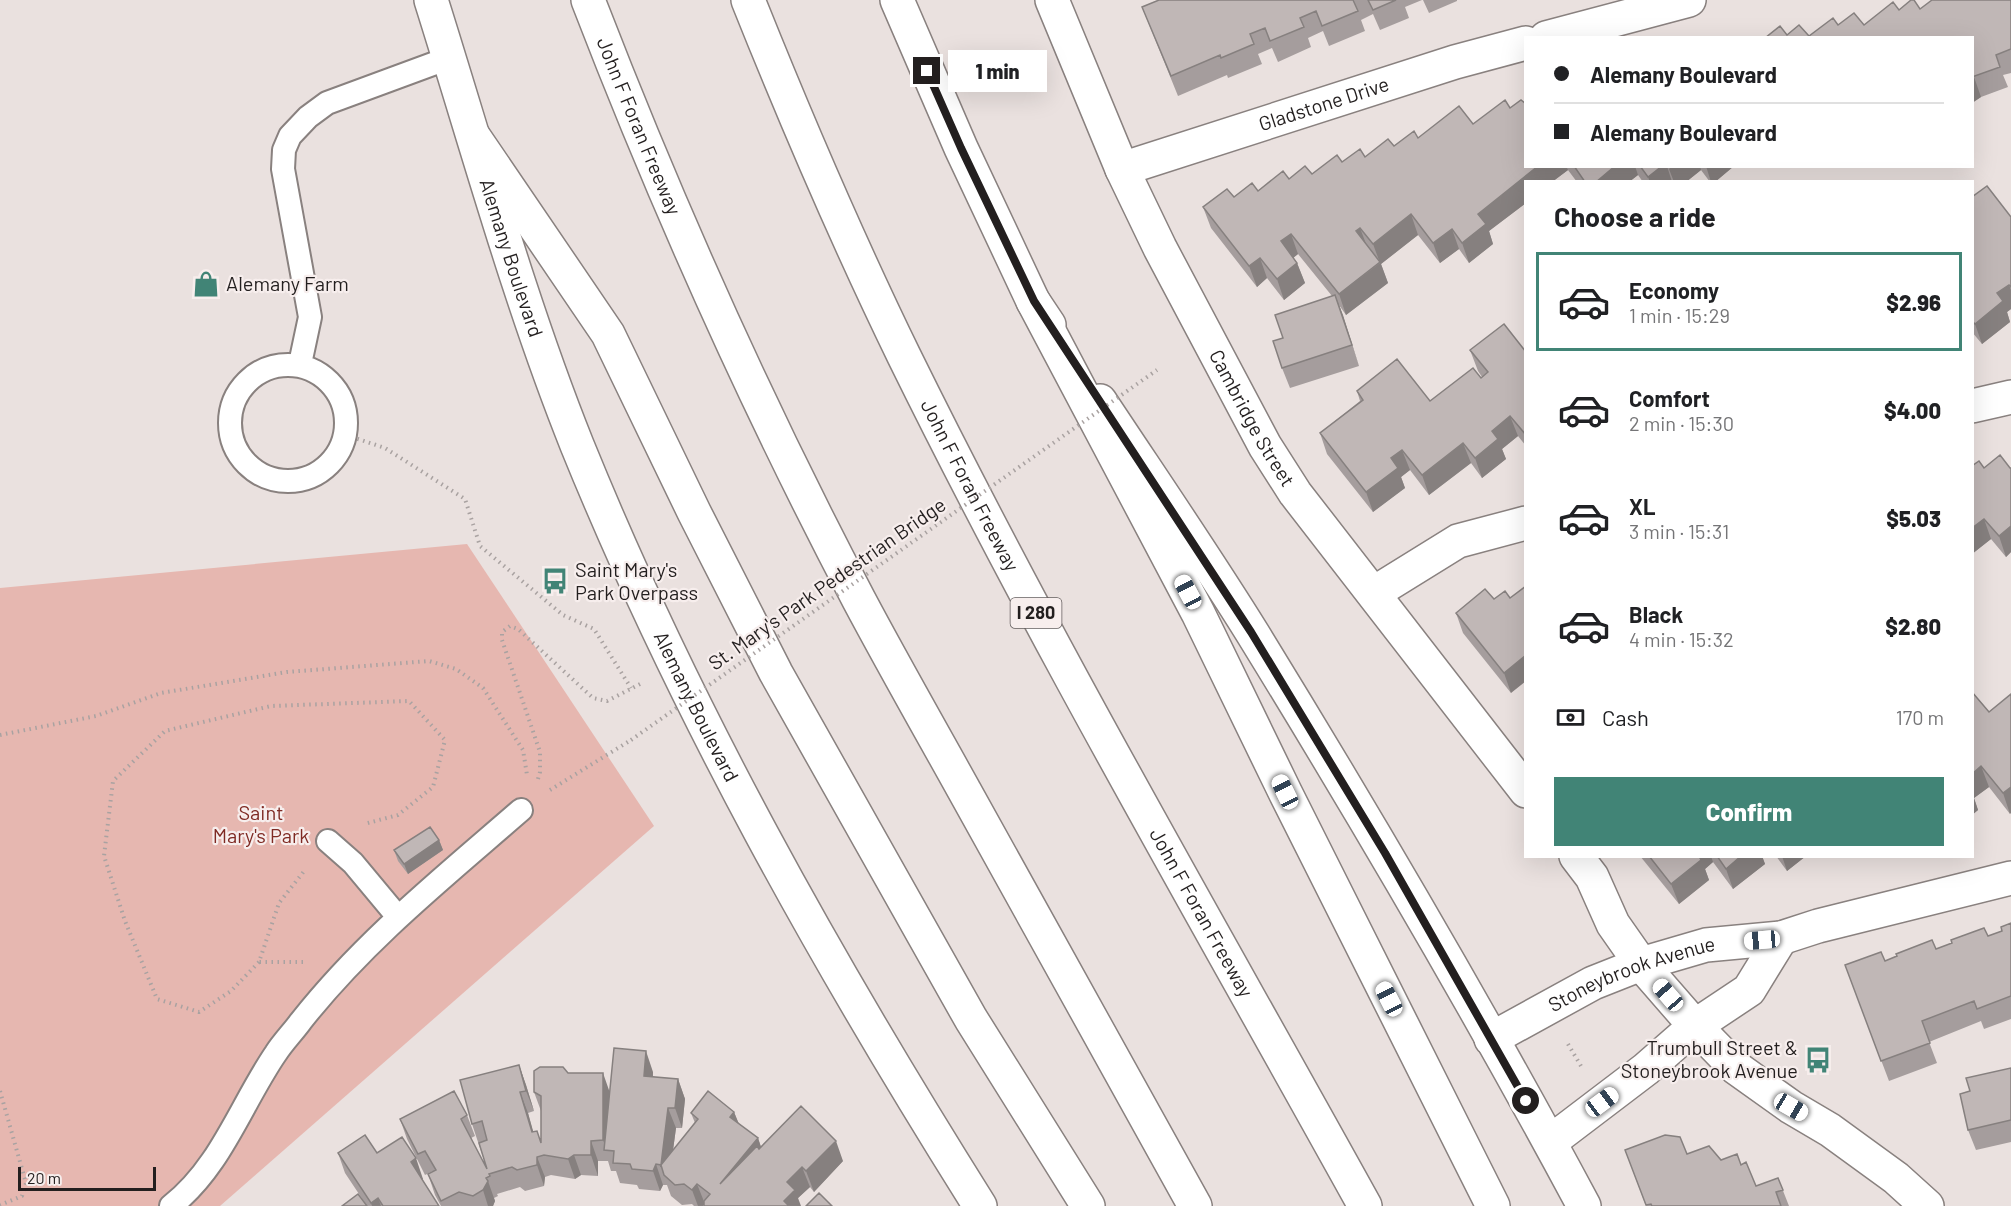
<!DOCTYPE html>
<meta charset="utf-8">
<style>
:root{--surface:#fff;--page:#f2f2f2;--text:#202124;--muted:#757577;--line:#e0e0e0;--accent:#418476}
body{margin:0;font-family:Barlow,sans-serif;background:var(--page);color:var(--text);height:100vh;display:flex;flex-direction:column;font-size:22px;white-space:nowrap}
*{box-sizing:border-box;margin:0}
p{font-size:20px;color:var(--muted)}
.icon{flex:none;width:33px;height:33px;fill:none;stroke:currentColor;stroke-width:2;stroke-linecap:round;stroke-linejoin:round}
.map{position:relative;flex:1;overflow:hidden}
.drawer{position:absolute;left:1524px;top:180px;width:450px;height:678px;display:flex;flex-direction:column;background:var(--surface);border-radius:0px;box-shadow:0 6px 24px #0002}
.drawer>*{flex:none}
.banner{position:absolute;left:1524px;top:36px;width:450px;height:132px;border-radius:0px;box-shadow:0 6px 24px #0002;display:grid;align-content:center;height:132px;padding:0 30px;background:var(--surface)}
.scale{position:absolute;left:18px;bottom:15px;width:138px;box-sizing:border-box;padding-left:6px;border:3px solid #231f1f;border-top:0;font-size:16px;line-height:21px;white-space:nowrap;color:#231f1f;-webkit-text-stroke:4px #f7eeed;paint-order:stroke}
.end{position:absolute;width:27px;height:27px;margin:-14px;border:8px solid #231f1f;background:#fff;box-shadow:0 0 0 3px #fff}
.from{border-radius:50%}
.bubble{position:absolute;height:42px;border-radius:0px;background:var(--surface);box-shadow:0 6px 24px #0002;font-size:20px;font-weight:800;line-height:42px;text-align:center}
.car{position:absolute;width:18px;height:36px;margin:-18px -9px;border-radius:8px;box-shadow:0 0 4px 2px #0007;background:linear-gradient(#fff 24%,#345 0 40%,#fff 0 76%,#345 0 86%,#fff 0)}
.banner b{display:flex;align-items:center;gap:21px;height:57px;font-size:22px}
.banner b+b{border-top:2px solid var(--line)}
.banner i{width:15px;height:15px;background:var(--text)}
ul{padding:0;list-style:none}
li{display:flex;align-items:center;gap:18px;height:99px;margin:0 12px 9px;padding:0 18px;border:3px solid transparent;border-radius:0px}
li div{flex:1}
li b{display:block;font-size:22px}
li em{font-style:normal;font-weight:800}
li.active{border-color:var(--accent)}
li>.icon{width:54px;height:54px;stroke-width:1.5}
h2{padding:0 30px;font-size:27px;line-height:72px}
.pay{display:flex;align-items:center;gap:15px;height:66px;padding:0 30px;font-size:22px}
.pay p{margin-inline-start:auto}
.action{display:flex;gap:12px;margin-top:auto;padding:12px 30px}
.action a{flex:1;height:69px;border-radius:0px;background:var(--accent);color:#fff;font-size:24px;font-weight:800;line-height:69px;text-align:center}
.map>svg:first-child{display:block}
</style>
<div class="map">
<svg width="2011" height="1206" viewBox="0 0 2011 1206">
<rect width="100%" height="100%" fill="#eae1df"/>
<!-- green -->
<path fill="#e6b7b0" d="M467,544L654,826L220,1206H0V588Z"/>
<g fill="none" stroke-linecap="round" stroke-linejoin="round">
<!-- lane casing -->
<g stroke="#89817f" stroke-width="26">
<path id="lane" d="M300,364L310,317L283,169L284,150L290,136L308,117L327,103L449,58
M230 423a58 58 0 1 1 116 0a58 58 0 1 1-116 0Z
M328,841L353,863L398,917
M171,1206C221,1167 241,1104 276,1053C283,1042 293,1032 301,1021C364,941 444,877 521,810"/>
</g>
<!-- street casing -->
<g stroke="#89817f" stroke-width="36">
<g id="street">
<path id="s1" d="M1052,0L1122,169L1160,248L1265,446L1295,493L1526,791"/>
<path d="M1546,38L1689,0"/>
<path id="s2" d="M1122,169L1455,62L1526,43"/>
<path d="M1972,406L2011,397"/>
<path d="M1374,593L1458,541L1526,523"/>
<path d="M1576,856L1592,877L1613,924L1641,964L1695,1026L1735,1067L1791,1107L1830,1130L1896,1178L1927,1206"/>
<path id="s3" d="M1491,1039L1593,983L1641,964L1706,945L1781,938L1818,926L2011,878"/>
<path d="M1550,1142L1646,1069L1695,1026L1749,990L1781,938"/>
</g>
</g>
<!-- primary casing -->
<g stroke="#89817f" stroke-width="36">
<g id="primary">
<path id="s4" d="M431,0C478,149 519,300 577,445C685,711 827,963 980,1206"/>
<path d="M897,0L961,148L1033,301L1049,325"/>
<path d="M1100,401C1151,478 1204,555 1253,634C1368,821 1480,1012 1584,1206"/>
</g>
</g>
<!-- highway casing -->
<g stroke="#89817f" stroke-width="36">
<g id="highway">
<path id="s5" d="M588,0C667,205 757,406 859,600C893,664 929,727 964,790C1041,929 1118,1068 1195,1206"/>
<path id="s6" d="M748,0C796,120 847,239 904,356C1046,645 1209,924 1365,1206"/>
<path d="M474,137L608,334L694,512L776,673L971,1019L1088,1206"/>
<path d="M1033,301L1198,613L1285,792L1493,1206"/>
</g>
</g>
<!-- path -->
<path stroke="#a9a2a1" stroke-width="4" stroke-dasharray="1.5 4.5" stroke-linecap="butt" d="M346,435L385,448L465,499L480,546L563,615L594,629L631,688
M0,735L96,716L161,693L287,672L429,661L456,669L483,688L523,750L527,775
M538,779L540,772V752L502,640V632L510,626L518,629L593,698L607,701L640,684
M550,790L631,740
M259,962L231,991L199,1012L157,999L125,921L104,856L113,781L165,731L271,706L409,701L445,740L433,787L398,815L364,824
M303,962H259L279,903L305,870
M1568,1044L1581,1066
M0,1091L26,1183L22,1196L0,1205"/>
<!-- lane -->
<use href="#lane" stroke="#fff" stroke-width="22"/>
<!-- street -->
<use href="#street" stroke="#fff" stroke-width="33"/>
<!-- primary -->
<use href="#primary" stroke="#fff" stroke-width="33"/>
<!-- highway -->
<use href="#highway" stroke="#fff" stroke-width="33"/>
<!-- path-bridge -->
<path stroke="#a9a2a1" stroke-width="4" stroke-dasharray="1.5 4.5" stroke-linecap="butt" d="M631,740L1157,370"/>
</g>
<!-- wall -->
<path fill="#a59d9d" d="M1159,0H1422L1405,7L1409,18L1380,30L1373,14L1361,20L1365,31L1329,46L1323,31L1308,38L1311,47L1278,62L1272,48L1258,54L1262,64L1228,78L1227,75L1178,96L1150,27L1142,7Z
M1423,0H1457V1L1429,13Z
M2011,0V73L2003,75L2008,87L1981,97L1972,103V38H1765L1787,35L1809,36L1838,25H1864L1899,10Z
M1473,124L1526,166H1734L1715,182H1710L1701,170L1686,182H1643L1638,175L1629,182H1577L1568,170L1552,182H1526V203L1489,231L1493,244L1469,263L1459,249L1440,263L1418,235L1381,264L1388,283L1346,315L1339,305L1359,366L1290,388L1282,368L1283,338L1332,296L1298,254L1293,258L1297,263L1305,283L1284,300L1267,278L1257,287L1211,228L1203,207L1258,191L1289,179L1312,174L1342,162L1365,157L1418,138Z
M1972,197L2011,217V309L2007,312L2010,322L1982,344L1972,332Z
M1470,350L1526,352V446L1518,436L1502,449L1506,459L1482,478L1471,463L1429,495L1410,470L1401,477L1405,488L1373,512L1327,454L1320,433L1360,401L1357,391L1430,401L1481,378L1482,377L1478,371Z
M1984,468H2011V552L2006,557L1991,539L1972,554Z
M1510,598L1511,693L1463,633L1456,613L1494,599Z
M1972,692L1989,712L2011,694L2010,814L1989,787L1974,798L1978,810L1972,815Z
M439,840L443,850L408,874L398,861L394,850Z
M1640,856H1762L1765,864L1733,889L1713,862L1705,869L1709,880L1679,904Z
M1776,856H1806L1787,871Z
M2011,923V1019L1984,1029L1981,1021L1929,1042L1937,1063L1889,1081L1845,965L1885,961L1897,956L1896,954L1936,949L1988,936L2002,931Z
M519,1065L526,1085L534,1111L528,1113L533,1132L541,1142V1111L534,1092L568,1073L610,1091L653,1072V1077L678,1079L685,1099L682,1128H676L673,1150L695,1123L691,1113L734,1112L739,1124L758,1138L761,1147L843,1161L814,1192L810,1187L798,1198L704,1204L703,1206H694L692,1204L682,1205L671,1196L667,1185H663L660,1191L639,1189L637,1185L620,1183L616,1171H611L608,1161H598V1176L581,1175L575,1179L551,1175L545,1177L544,1186L525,1191L520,1187L497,1194L498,1196L494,1198L495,1201L493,1206H441L435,1195L428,1174L433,1172V1171L425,1175L407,1139L400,1119L467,1115L475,1136L471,1138L487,1169L472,1124Z
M2011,1068V1142L1976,1150L1968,1130L1970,1091Z
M1625,1150L1687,1154L1721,1160L1741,1165L1756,1186L1778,1178L1789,1206H1646Z
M338,1153H377L423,1179H422L439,1206H367L345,1173Z"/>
<!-- shaded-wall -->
<path fill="#86807f" d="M1972,77H1974L1981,97L1972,103Z
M1538,166H1566L1568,170L1552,182H1526V203L1489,231L1493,244L1469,263L1462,243L1478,214Z
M1615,166H1635L1638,175L1629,182H1596Z
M1662,166H1667L1672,182H1650L1648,177Z
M1672,166H1700L1701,170L1686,182H1674L1669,169Z
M1706,166H1734L1715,182H1711Z
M1411,214L1418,235L1381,264L1388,283L1346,315L1339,294L1380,263L1373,244Z
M1360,228L1368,249L1356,231Z
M1452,229L1459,249L1440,263L1433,243Z
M1291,234L1298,254L1288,262L1281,241Z
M1260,258L1267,278L1257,287L1249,266Z
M1297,263L1305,283L1284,300L1277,279Z
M2009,285L2011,290V309L2007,312L2010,322L1982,344L1975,324L1997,293Z
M1335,295L1343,315L1359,366L1352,345Z
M1510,416L1518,436L1502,449L1506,459L1482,478L1475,458L1492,431Z
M1463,443L1471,463L1429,495L1422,475Z
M1402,450L1410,470L1401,477L1405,488L1373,512L1366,492L1391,458Z
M1984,519L1991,539L1972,554V528Z
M2011,526V552L2006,557L1999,536Z
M1526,655V681L1511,693L1504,673Z
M1981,766L1989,787L1974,798L1978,810L1972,815V774Z
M2011,787V813L2010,814L2003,793Z
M439,840L443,850L408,874L404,864Z
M1696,856H1711L1713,862L1705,869L1709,880L1679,904L1671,884Z
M1741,856H1762L1765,864L1733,889L1726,869Z
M1782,856H1806L1787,871Z
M646,1051L653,1072L652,1096L644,1076Z
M519,1065L526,1085L534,1111L526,1091Z
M603,1073L610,1093L607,1151L603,1140Z
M678,1079L685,1099L682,1128L675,1108Z
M520,1092L528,1113L539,1152L532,1132Z
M668,1108L676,1128L669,1180L661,1165Z
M734,1112L742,1132L730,1117Z
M758,1138L765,1159L720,1184Z
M591,1141L598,1161V1176L591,1155Z
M836,1141L843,1161L814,1192L806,1171Z
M574,1155L581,1175L575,1179L568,1159Z
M537,1157L545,1177L544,1186L537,1165Z
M416,1158L423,1179L418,1182L411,1162Z
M656,1164L663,1185L660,1191L653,1171Z
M802,1167L810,1187L798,1198L801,1206H786L784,1201L787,1182Z
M488,1181L495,1201L493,1206H488L483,1190Z
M697,1184L705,1204L703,1206H698L692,1190Z
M378,1198L381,1206H372L371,1203Z"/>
<!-- building -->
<path fill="#c0b7b6" stroke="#86807f" stroke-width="1.5" d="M1159,0H1353L1358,11L1322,26L1316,11L1300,18L1304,27L1270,41L1265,28L1250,34L1254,44L1221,58L1220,55L1171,76L1142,7Z
M1368,0H1396L1373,10Z
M1911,0H1914L1920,9L1932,0H2011V49L1996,55L2000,67L1972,77V38H1765L1780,26L1787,35L1799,25L1809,36L1833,18L1838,25L1854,13L1864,25L1893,2L1899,10Z
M1505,100L1510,108L1521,100L1526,104V166H1538L1478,214L1486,224L1462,243L1452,229L1433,243L1411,214L1373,244L1360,228L1356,231L1380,262L1339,294L1291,234L1281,241L1297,263L1277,279L1260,258L1249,266L1203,207L1227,189L1234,197L1252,183L1258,191L1283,171L1289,179L1305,166L1312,174L1337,155L1342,162L1360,149L1365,157L1388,139L1394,146L1414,131L1418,138L1459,106L1473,124Z
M1574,166H1615L1596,182H1585Z
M1640,166H1662L1648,177Z
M1987,186L2011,217V287L2009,285L1997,293L2003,301L1975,324L1972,321V197Z
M1335,295L1352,345L1282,368L1273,341L1283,338L1275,315Z
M1504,324L1526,352V435L1510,416L1492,431L1498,439L1475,458L1463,443L1422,475L1402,450L1391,458L1398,468L1366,492L1320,433L1363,400L1357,391L1397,359L1430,401L1473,368L1481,378L1488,372L1470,350Z
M2000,455L2010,468H2011V526L1999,536L1984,519L1972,528V466L1979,461L1984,468Z
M1526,586V655L1504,673L1456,613L1485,589L1494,599L1505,591L1510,598Z
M1972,692L1989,712L2011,694V787L2003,793L1981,766L1972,774Z
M430,827L439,840L404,864L394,850Z
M1649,856H1699L1701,860L1671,884Z
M1717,856H1741L1726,869Z
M2011,923V996L1977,1009L1974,1001L1922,1021L1930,1043L1881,1061L1845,965L1881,952L1885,961L1897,956L1896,954L1932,940L1936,949L1952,943L1951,940L1984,928L1988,936L2002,931L2001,927Z
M614,1048L646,1051L644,1076L678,1079L675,1108H668L661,1165L698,1119L691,1113L708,1091L734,1112L730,1117L758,1138L720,1184L757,1146L759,1149L801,1106L836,1141L806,1171L802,1167L787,1182L795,1190L784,1201L789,1206H704V1201L710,1194L697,1184L692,1190L684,1184L675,1185L664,1175L661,1165L656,1164L653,1171L632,1169L630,1164L613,1163L614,1151L604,1150Z
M519,1065L526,1091L520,1092L532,1132L537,1131L541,1143V1096L534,1092V1071L540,1067H563L568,1073H603V1140L591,1141V1155H574L568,1159L544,1155L537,1157V1165L517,1170L512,1167L489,1174L490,1176L486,1178L488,1181L483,1190L473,1196L459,1192L441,1201L428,1174L436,1170L425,1151L418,1154L400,1119L454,1091L467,1115L461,1119L487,1169L479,1143L487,1140L482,1121L472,1124L460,1080Z
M2011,1068V1120L1968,1130L1960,1094L1970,1091L1966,1078Z
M365,1135L377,1153L402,1137L416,1158L411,1162L439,1206H383L378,1198L371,1203L338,1153Z
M1665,1135L1680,1137L1687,1154L1709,1146L1721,1160L1737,1154L1741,1165L1746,1162L1756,1186L1778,1178L1783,1190L1776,1192L1781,1206H1652L1651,1204L1646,1205L1625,1150Z
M819,1193L832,1206H806Z
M358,1194L367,1206H342Z"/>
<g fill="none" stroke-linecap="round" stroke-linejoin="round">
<!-- route -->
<path stroke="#231f1f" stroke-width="8" d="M927,71L961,148L1034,301L1251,632L1385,853L1526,1101"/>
</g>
<!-- icons -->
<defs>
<g id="shop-bare" transform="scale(2.07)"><path d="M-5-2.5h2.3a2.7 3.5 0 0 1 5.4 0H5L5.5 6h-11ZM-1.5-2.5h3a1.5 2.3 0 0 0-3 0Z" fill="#418476" stroke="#f7eeed" stroke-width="2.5" paint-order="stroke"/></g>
<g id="bus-bare" transform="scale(2.07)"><path d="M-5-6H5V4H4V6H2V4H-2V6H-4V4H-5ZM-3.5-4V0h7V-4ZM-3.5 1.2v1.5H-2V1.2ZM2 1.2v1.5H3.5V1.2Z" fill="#418476" stroke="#f7eeed" stroke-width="2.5" paint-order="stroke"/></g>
</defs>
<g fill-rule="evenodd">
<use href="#shop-bare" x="206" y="284"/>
<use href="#bus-bare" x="555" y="581"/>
<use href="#bus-bare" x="1818" y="1060"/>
</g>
<g text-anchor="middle" stroke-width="4.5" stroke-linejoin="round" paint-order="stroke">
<!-- shield labels -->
<rect fill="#f7eeed" stroke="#635d5d" stroke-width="1.5" x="1010.5" y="598" width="51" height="30" rx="4.5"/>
<g font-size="18" font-weight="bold" fill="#231f1f">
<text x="1036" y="619">I 280</text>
</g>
<!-- street labels -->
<g font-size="20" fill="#231f1f" stroke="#f7eeed">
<text dy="7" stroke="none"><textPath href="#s2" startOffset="212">Gladstone Drive</textPath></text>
<text dy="7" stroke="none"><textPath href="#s5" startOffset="136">John F Foran Freeway</textPath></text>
<text dy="7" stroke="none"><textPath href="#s4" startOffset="270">Alemany Boulevard</textPath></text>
<text dy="7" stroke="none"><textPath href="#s1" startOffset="464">Cambridge Street</textPath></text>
<text dy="7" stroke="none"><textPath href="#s6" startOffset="534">John F Foran Freeway</textPath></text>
<text transform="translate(827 584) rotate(-35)" y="7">St. Mary's Park Pedestrian Bridge</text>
<text dy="7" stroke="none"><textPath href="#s4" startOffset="756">Alemany Boulevard</textPath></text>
<text dy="7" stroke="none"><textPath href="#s6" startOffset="1020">John F Foran Freeway</textPath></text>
<text dy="7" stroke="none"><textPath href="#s3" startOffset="156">Stoneybrook Avenue</textPath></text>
</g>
<!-- poi labels -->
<g font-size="20" fill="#231f1f" stroke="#f7eeed" text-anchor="start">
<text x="226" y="291">Alemany Farm</text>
<text x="575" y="577">Saint Mary's<tspan x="575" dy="23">Park Overpass</tspan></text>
<text x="1798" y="1055" text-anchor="end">Trumbull Street &amp;<tspan x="1798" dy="23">Stoneybrook Avenue</tspan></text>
</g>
<!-- park labels -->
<g font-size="20" fill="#7f2a23" stroke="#f7eeed">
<text x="261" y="820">Saint<tspan x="261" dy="23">Mary's Park</tspan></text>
</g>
</g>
</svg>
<div class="scale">20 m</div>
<i class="end from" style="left:1526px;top:1101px"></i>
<i class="end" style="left:927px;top:71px"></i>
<div class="bubble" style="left:948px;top:50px;width:99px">1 min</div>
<i class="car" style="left:1188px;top:592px;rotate:332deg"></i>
<i class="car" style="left:1285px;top:792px;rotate:334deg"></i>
<i class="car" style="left:1762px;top:940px;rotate:265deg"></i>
<i class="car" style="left:1668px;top:995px;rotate:319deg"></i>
<i class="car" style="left:1389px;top:999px;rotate:333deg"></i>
<i class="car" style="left:1602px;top:1102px;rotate:53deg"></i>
<i class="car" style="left:1791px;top:1107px;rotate:120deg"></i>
<div class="banner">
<b><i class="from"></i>Alemany Boulevard</b>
<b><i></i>Alemany Boulevard</b>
</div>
<section class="drawer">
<h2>Choose a ride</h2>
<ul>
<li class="active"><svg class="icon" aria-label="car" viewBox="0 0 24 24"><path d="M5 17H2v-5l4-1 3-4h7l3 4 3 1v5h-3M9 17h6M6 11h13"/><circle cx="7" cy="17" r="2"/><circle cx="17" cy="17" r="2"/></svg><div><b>Economy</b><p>1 min · 15:29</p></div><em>$2.96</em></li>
<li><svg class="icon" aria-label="car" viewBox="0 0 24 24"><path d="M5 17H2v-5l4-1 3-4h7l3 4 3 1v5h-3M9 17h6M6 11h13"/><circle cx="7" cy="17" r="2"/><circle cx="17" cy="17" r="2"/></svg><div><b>Comfort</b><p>2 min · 15:30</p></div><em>$4.00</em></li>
<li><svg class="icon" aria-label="car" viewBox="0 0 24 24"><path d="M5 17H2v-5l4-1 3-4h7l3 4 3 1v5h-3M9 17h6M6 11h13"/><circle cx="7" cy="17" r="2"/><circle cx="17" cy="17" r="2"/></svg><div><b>XL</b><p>3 min · 15:31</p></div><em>$5.03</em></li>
<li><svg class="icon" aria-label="car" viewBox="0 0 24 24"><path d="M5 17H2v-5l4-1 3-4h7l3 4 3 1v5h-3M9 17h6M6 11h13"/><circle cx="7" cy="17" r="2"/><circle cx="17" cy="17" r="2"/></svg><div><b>Black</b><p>4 min · 15:32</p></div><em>$2.80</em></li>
</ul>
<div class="pay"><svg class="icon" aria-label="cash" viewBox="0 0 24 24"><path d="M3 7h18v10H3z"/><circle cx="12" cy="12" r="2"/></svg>Cash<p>170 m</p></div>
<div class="action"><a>Confirm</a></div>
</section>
</div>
